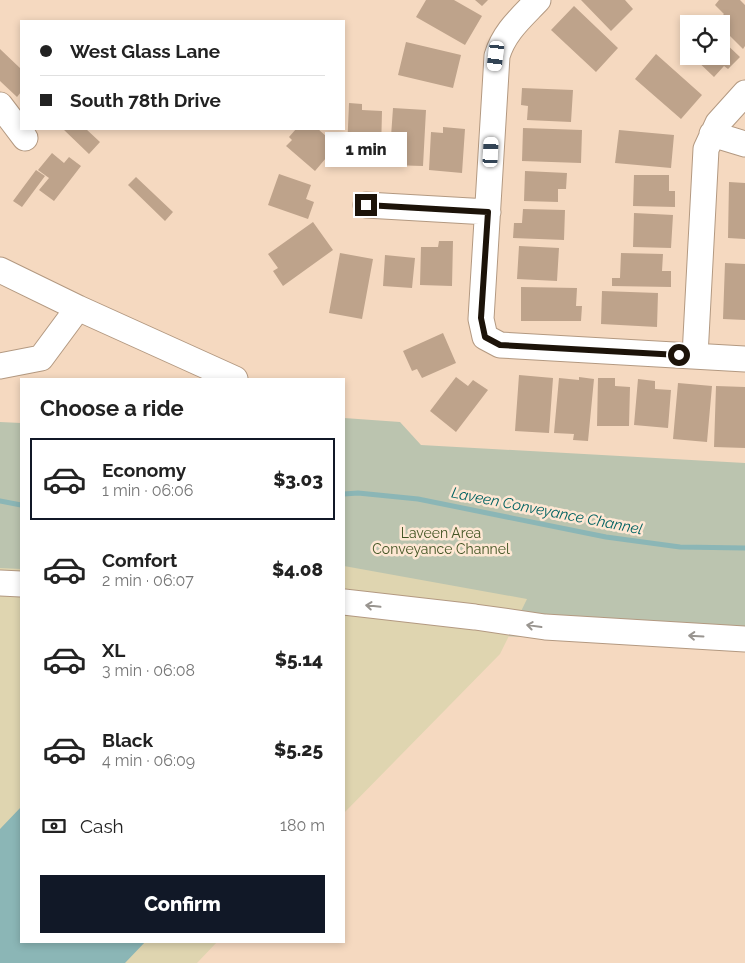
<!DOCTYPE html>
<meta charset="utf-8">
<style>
:root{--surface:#fff;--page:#f6f6f6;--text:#222;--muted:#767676;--line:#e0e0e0;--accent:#111827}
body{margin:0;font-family:Raleway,sans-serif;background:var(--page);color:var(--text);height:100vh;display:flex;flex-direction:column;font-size:19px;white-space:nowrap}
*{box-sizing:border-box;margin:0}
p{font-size:16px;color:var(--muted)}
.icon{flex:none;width:28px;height:28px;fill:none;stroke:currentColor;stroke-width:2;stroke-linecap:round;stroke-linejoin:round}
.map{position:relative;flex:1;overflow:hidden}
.drawer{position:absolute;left:20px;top:378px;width:325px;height:565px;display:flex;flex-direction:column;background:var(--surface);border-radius:0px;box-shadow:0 2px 8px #0003}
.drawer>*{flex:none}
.banner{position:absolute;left:20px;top:20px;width:325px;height:110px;border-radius:0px;box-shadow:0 2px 8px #0003;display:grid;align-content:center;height:110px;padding:0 20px;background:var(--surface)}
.tools{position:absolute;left:680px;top:15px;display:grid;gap:10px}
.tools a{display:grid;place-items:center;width:50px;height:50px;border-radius:0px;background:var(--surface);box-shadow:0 2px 8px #0003;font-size:25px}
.end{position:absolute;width:22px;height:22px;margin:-11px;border:6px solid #1c1309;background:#fff;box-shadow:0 0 0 2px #fff}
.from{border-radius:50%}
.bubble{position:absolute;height:35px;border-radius:0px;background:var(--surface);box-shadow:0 2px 8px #0003;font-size:16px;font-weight:800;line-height:35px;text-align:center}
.car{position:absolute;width:15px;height:30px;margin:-15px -8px;border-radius:6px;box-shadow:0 0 4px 1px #0007;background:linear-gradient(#fff 24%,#345 0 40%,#fff 0 76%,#345 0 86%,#fff 0)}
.banner b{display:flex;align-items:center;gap:18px;height:48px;font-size:19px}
.banner b+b{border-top:1px solid var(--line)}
.banner i{width:12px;height:12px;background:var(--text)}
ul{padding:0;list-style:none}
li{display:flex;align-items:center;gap:15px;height:82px;margin:0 10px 8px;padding:0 10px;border:2px solid transparent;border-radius:0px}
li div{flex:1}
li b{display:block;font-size:19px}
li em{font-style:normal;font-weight:800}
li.active{border-color:var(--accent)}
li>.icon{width:45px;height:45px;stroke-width:1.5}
h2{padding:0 20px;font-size:22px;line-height:60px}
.pay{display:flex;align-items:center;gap:12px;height:55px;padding:0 20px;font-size:19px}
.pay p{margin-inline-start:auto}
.button{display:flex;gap:10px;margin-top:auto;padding:10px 20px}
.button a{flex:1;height:58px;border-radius:0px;background:var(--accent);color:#fff;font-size:20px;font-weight:800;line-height:58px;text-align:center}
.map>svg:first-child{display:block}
</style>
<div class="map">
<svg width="745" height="963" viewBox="0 0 745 963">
<rect width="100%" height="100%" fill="#f5d9c0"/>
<!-- green -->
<path fill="#bbc4af" d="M344,418L400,422L421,445L745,463V648L344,628Z
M0,422L21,423V612L0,611Z"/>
<!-- sand -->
<path fill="#dfd5b0" d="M344,566L527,599L500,654L344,813Z
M0,568L21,569V941H218L197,963H0Z"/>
<!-- water -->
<path fill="#8bb6b6" d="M21,807V941H146L125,963H0V829Z"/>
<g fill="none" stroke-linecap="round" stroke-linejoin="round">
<!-- stream -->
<path stroke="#8bb6b6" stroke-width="5" d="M344,494L358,493L418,499L606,537L680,547L745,548
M0,501L21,505"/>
</g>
<!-- building -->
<path fill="#bea38b" d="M426,0H454L482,16L465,45L416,17Z
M475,0H488L482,6Z
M581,0H625L633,9L611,31Z
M719,0H740L745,5V46L743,49L721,27V24L716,22L724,14L715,5Z
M574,6L618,48L596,72L551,30Z
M721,39L740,57L728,69L724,66L714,77L692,56H721Z
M406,42L461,55L453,88L398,75Z
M0,49L21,69V92L17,97L0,81Z
M656,54L702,95L681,119L635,79Z
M522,88L573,90L571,122L527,120L528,106L521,105Z
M349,103L362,104V110L382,111L381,152L347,150Z
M393,108L426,110L423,166L389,165Z
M443,127L465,129L462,173L429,170L431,132L443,133Z
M523,128L582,130L581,163L522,161Z
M63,129H86L100,142L89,154Z
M296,129H318L343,151L332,164L326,158L315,171L286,146L292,140L289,137Z
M619,130L674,135L671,168L615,163Z
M52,153L64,163L69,157L81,166L54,201L39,190L49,178L38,170Z
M36,170L45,176L22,207L13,201Z
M525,171L567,173L566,189H558V202L524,201Z
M279,174L311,185L306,199L314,202L308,219L268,205Z
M634,175H669V191H675V207L633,206Z
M136,177L173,212L165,221L128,185Z
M729,182L745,183V239L728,238Z
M523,209L565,210L564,240L513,238L514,223H522Z
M634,213L673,215L671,248L633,247Z
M313,222L333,250L283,286L273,271L278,268L268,254Z
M439,241H453L452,286L420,285L421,247H438Z
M519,246L559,248L557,281L517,279Z
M340,253L373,259L362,319L329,313Z
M621,253L663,254L662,271H671V287L612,286V278H620Z
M385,255L415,258L412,288L383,286Z
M725,263L745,264V320L723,319Z
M521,287L577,288L576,306H582L581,321H521Z
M602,291L658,293L657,327L601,324Z
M443,333L456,363L422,378L417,369L412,371L403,351Z
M519,375L553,378L549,433L515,431Z
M456,377L468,386L473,380L488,390L456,432L430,411Z
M579,377L594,379L588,441L573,440L574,434L554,433L559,378L579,380Z
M598,378H615V386L630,387L629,426H597Z
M638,379L655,381V389L671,390L668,428L634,425Z
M678,383L712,386L707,442L673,439Z
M716,386L745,387V448L714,447Z"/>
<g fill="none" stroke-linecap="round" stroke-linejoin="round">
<!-- minor casing -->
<g stroke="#b39981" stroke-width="27">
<path id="minor" d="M538,0C521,18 504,32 497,56L481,319L485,337L500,345L745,359
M0,105L25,138
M712,134L745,144
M366,205L488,212
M0,270L78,308
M695,356L706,149L718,123L745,93
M0,366L41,358L78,308L235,379
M0,583L21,584
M344,602L475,617L545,627L745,639"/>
</g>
<!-- minor -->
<use href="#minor" stroke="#fff" stroke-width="25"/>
</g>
<!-- one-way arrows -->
<defs><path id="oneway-shaft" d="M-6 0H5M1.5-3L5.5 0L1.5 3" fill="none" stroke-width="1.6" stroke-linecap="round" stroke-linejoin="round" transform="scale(1.25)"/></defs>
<g stroke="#999590">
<use href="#oneway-shaft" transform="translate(373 606) rotate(-174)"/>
<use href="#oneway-shaft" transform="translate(534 626) rotate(-172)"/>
<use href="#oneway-shaft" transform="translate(696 636) rotate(-177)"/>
</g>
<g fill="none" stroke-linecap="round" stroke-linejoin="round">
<!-- route -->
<path stroke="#1c1309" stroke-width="6" d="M366,205L488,212L481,318L485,337L500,345L679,355"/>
</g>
<g text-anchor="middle" stroke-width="5" stroke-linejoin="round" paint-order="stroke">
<!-- park labels -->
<g font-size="14" fill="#435524" stroke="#fee7d3">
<text x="441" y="538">Laveen Area<tspan x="441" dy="16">Conveyance Channel</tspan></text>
</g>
<!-- water labels -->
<g font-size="15" font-style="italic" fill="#016262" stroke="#fee7d3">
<text transform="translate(547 511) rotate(11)" y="5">Laveen Conveyance Channel</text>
</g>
</g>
</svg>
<div class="tools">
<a><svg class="icon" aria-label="locate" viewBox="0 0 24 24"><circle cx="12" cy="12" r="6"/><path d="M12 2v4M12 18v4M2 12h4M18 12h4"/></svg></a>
</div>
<i class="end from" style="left:679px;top:355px"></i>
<i class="end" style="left:366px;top:205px"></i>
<div class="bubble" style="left:325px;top:132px;width:82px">1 min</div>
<i class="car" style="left:496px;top:56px;rotate:187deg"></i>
<i class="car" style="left:491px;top:152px;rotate:3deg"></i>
<div class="banner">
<b><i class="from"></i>West Glass Lane</b>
<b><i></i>South 78th Drive</b>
</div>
<section class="drawer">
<h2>Choose a ride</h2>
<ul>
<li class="active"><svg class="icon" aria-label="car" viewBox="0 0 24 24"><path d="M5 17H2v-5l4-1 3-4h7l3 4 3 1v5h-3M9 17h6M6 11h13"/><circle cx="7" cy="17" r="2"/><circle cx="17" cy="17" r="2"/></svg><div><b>Economy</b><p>1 min · 06:06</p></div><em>$3.03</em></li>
<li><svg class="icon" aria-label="car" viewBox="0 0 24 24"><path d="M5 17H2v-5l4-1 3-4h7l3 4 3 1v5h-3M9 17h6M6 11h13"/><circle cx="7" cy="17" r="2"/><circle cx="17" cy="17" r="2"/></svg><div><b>Comfort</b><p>2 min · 06:07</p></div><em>$4.08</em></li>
<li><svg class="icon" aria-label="car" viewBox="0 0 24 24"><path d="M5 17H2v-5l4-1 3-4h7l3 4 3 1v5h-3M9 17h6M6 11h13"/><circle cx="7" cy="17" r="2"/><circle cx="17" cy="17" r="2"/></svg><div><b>XL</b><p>3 min · 06:08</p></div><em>$5.14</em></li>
<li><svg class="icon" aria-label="car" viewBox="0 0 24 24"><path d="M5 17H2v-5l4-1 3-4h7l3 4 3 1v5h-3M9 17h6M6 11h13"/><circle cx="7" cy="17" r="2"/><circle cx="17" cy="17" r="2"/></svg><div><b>Black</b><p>4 min · 06:09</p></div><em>$5.25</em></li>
</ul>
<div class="pay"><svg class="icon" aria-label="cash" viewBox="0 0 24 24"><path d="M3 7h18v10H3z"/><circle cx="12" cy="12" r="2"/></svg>Cash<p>180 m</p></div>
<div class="button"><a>Confirm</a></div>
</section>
</div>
